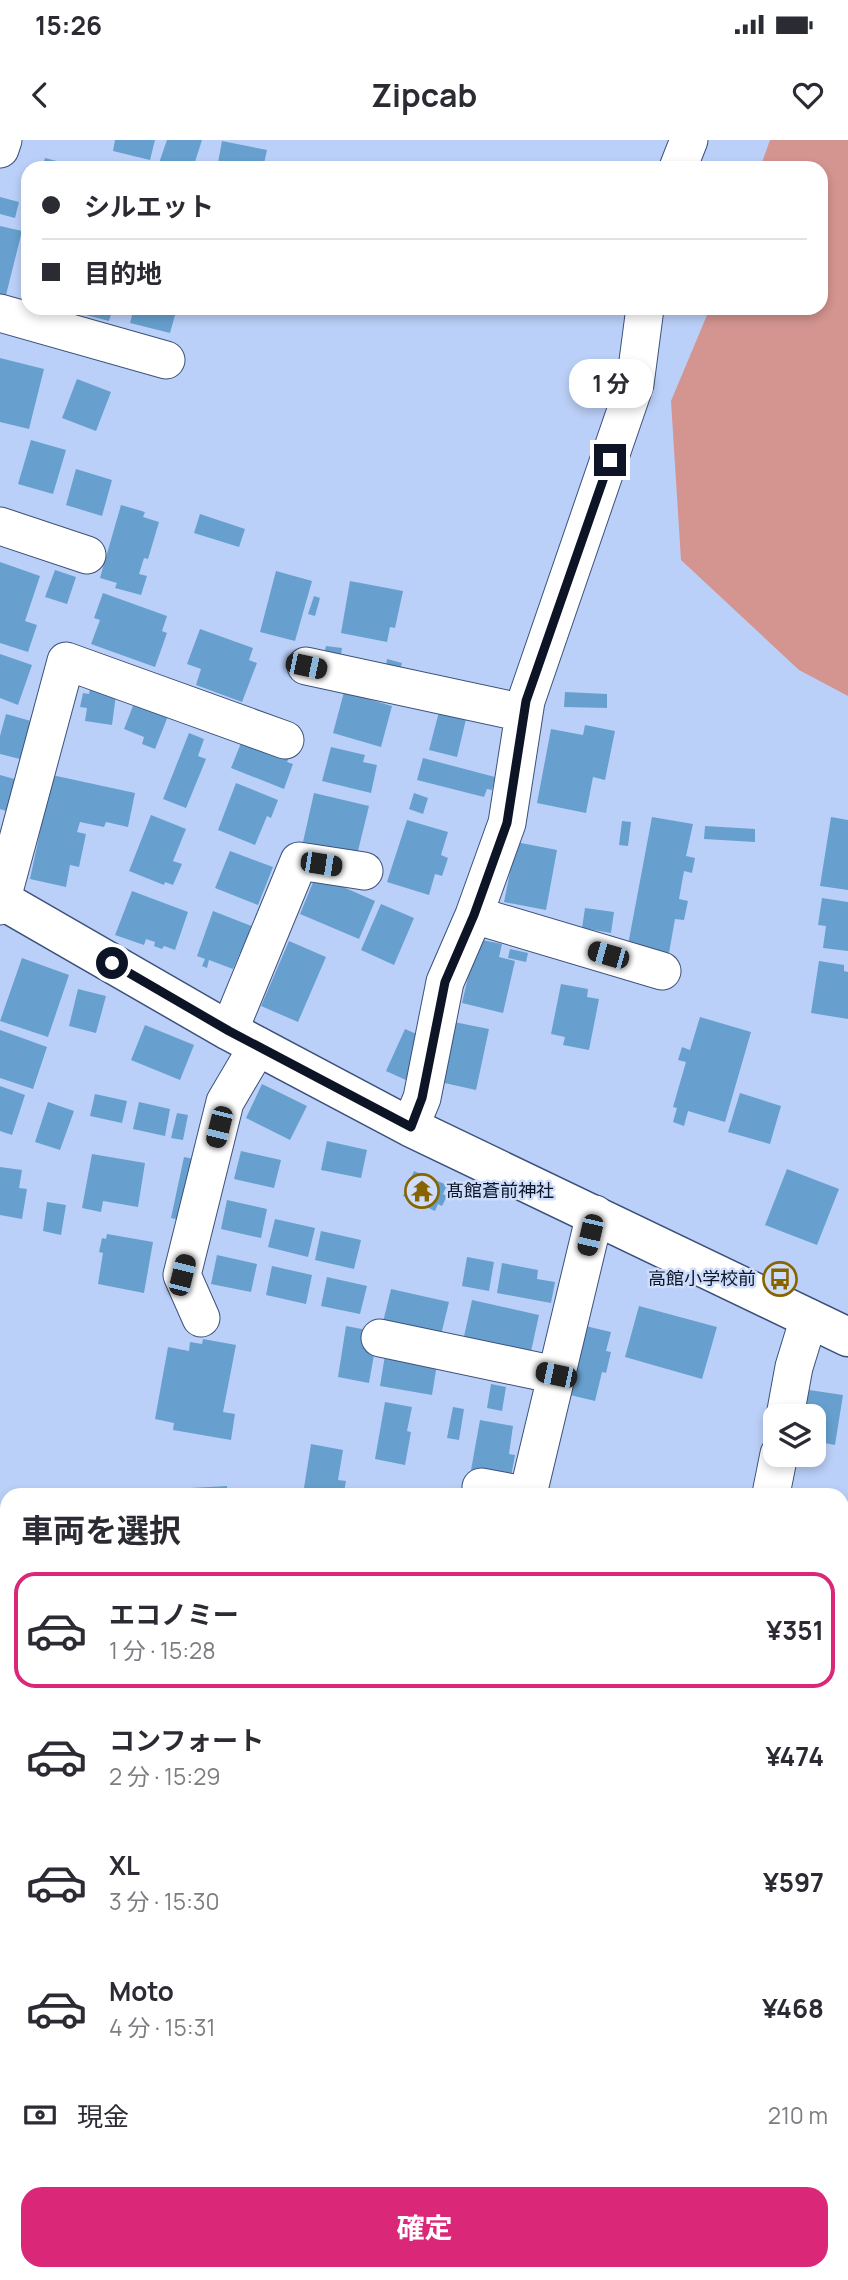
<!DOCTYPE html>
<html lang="ja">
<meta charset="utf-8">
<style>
:root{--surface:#fff;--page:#f2f2f3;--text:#2b2b33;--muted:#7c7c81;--line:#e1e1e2;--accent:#db2777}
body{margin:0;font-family:Manrope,"Noto Sans JP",sans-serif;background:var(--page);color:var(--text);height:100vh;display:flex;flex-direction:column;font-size:26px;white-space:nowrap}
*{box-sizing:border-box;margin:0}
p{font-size:23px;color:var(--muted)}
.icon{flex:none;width:38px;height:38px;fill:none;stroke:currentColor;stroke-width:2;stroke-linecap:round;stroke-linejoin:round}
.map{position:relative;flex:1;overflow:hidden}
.side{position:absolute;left:0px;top:1348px;width:849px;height:793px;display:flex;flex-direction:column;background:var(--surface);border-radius:21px 21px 0 0;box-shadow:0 4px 10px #0003}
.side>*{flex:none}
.hud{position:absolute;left:21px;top:21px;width:807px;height:154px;border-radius:21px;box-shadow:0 4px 10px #0003;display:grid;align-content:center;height:154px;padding:0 21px;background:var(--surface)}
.controls{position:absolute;left:763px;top:1264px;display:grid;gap:14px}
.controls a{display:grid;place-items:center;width:63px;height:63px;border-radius:14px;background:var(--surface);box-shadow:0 4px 10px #0003;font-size:35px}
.end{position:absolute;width:32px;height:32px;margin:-16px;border:9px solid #0c1426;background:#fff;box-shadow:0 0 0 4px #fff}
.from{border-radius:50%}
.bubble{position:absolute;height:49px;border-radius:21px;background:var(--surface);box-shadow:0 4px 10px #0003;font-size:23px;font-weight:700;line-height:49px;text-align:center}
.car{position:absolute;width:21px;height:42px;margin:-21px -10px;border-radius:9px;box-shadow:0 0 5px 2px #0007;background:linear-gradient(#222 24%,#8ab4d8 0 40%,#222 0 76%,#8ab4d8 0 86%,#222 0)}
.hud b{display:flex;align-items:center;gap:24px;height:66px;font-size:26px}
.hud b+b{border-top:2px solid var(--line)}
.hud i{width:18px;height:18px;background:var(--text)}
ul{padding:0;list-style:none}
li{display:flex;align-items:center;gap:21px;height:116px;margin:0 14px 10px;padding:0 7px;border:4px solid transparent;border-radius:21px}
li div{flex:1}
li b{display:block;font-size:26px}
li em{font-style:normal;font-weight:700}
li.active{border-color:var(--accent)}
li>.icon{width:63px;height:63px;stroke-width:1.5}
h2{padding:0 21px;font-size:32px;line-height:84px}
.pay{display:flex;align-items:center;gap:18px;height:77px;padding:0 21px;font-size:26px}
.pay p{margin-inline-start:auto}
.cta{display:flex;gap:14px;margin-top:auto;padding:14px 21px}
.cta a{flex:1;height:80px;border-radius:21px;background:var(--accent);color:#fff;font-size:28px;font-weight:700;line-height:80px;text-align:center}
.status{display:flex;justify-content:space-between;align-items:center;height:49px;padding:0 35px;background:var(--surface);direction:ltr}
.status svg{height:19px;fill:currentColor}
header{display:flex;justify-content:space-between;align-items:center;height:91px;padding:0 21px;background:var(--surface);font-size:32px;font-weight:700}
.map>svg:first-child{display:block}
</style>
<div class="status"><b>15:26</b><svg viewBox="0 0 49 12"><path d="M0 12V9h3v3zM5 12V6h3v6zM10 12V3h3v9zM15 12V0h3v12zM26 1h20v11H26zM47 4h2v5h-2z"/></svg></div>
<header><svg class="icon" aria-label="back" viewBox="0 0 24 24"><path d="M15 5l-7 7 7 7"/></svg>Zipcab<svg class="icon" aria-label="heart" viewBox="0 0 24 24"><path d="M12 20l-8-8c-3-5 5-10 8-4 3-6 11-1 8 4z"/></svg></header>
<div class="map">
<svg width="848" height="2140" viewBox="0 0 848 2140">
<rect width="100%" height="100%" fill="#bbd0f8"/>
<!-- green -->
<path fill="#d49490" d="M770,0H848V556L799,530L681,420L671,261L710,168H821V28H760Z"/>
<!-- building -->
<path fill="#67a0ce" d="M115,0H155L150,20L113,11Z
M167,0H202L193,28H174L159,23Z
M222,1L267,10L263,28H217Z
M45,18L68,24L67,28H42Z
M0,57L19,62L15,78L0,74Z
M0,86L22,91L4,163L0,162Z
M83,168H113L109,181L82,174Z
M134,168H177L170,193L130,183Z
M0,218L44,229L29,289L0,282Z
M77,239L111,252L96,291L62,278Z
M31,300L66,310L53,354L18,344Z
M76,329L112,340L102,376L66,365Z
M121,365L145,372L143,377L159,382L148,419L144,418L139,434L147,436L141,455L115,448L117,443L100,438Z
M200,374L245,389L239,407L194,393Z
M0,422L40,436L25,481L37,485L28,512L0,503Z
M55,430L76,437L67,464L45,457Z
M276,431L312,441L295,501L260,492Z
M350,441L403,451L395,488L390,487L387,502L341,493Z
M103,453L167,476L162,491L167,493L155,527L91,504L100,480L94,478Z
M314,456L320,458L315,476L308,474Z
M200,489L253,508L249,520L257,523L242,562L196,545L201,529L187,524Z
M326,506L342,508L340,521L323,518Z
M0,514L32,525L18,565L0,558Z
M387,519L402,523L400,530L386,527Z
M91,542L117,547L112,585L85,581L87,568L80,567L83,553L89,554Z
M344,552L392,566L381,607L333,593Z
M565,552L607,554V568L564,567Z
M138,553L172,566L155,609L142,604L144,597L124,589Z
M440,568L467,575L457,617L429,610Z
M6,574L38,583L32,607L24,605L20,619L0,614V596Z
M585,585L615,591L605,640L593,637L586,673L537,663L551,589L583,595Z
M189,593L204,599L198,616L206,619L186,668L163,659Z
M245,593L292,611L287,622L293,624L284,649L231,628Z
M331,607L365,615L363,622L377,625L371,653L322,641Z
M423,618L495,637L492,650L487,649L484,657L417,640Z
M0,635L25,642L16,674L0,669Z
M52,635L135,653L128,687L106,682L104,687L80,682L77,692L86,694L79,727L70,725L66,747L30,739Z
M236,643L278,660L271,678L267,676L255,705L218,690Z
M314,653L369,666L357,715L303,702Z
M414,653L428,658L423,674L409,669Z
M151,675L186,689L173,721L182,724L173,745L165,742L164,745L129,731Z
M652,677L693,684L686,716L695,718L692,733L684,731L679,759L688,761L684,780L675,779L669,813L628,805Z
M831,677L848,680V750L820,746Z
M407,680L448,692L441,715L448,718L442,736L435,734L429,755L387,742Z
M622,681L631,682L628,706L619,705Z
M705,686L755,689V702L704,699Z
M516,702L557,710L546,770L504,762Z
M230,711L273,727L258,765L215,748Z
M316,735L375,761L359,799L300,774Z
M132,751L188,772L175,810L164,806L162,809L154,806L155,802L146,799L144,805L115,795Z
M822,758L848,762V811L823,808L826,786L818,785Z
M381,764L414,778L394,825L361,810Z
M585,768L614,772L611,793L582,788Z
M213,771L254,787L244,814L240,813L233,829L209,820L207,828L202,826L205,819L197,816Z
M477,799L502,804L499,817L515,821L503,873L462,863Z
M289,801L326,817L298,882L261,866Z
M510,809L528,813L526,822L508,818Z
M22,818L69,835L48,897L0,881Z
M819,821L844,825V831L848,832V879L811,873Z
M561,844L588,849L587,857L599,859L589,910L563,905L565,897L551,894Z
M78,849L106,856L96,893L69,886Z
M700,877L751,892L725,982L688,971L684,986L673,982L677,968L673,967L686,922L678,920L682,907L690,910Z
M454,882L489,889L476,950L440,942Z
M145,885L194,905L180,940L131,920Z
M405,889L428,899L408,941L386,931Z
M0,890L47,907L33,949L0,938Z
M262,944L307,966L290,1000L246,978Z
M0,946L25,955L12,995L0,991Z
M740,953L781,966L770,1004L728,992Z
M95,954L127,961L122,983L90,976Z
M48,962L74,971L60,1010L35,1002Z
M139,962L170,969L165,996L133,989Z
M177,973L188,975L183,1000L171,998Z
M327,1001L367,1010L361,1038L321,1030Z
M241,1011L281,1020L274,1048L234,1039Z
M92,1014L145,1023L138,1067L103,1061L101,1072L82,1068Z
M184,1017L199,1020L186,1081L171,1078Z
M0,1027L22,1030L19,1048L27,1049L22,1079L0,1075Z
M787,1029L839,1049L817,1105L765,1085Z
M414,1031L447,1045L443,1054L447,1056L442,1066L438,1064L435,1071L403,1056Z
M227,1060L267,1069L261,1098L221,1089Z
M47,1062L66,1065L61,1095L43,1091Z
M275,1079L315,1088L308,1117L268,1107Z
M321,1091L361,1100L354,1129L315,1120Z
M107,1094L153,1102L144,1153L98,1144L103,1113L99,1112L102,1098L106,1099Z
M217,1115L257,1124L251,1152L211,1144Z
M467,1117L494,1122L489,1151L462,1146Z
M502,1123L538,1130L537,1139L555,1142L551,1163L497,1153Z
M272,1126L312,1135L306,1164L266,1155Z
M327,1137L367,1146L360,1174L321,1166Z
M391,1149L449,1162L441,1195L383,1182Z
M472,1160L539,1175L530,1216L463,1201Z
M639,1166L717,1187L702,1239L625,1217Z
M581,1185L611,1192L606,1211L611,1212L606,1233L602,1232L595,1261L566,1254Z
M346,1186L378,1192L369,1243L338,1237Z
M203,1199L236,1205L223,1272L235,1274L231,1300L173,1290L174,1283L155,1279L168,1207L189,1211L190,1202L202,1204Z
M385,1215L437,1224L432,1255L380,1246Z
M491,1244L506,1247L502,1271L487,1268Z
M809,1250L843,1255L835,1305L814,1301V1276H805Z
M385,1262L412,1267L407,1291L411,1292L405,1325L375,1319Z
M453,1267L464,1269L459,1300L447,1298Z
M480,1280L513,1286L509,1314L515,1315L511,1337L471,1330Z
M311,1304L343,1310L338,1340L346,1341L344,1352L336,1350L335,1354H303Z
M227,1346V1351H234V1354H191V1348Z
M370,1349L410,1351V1354H369Z
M0,1452H7V1489L4,1490Z
M848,1590V1665L842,1667V1593Z
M848,1746V1760L845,1761L848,1768V1814L842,1798V1749Z
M0,1785L7,1803V1851L0,1834Z
M848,1938V1970L842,1973V1940Z
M0,1942L7,1962L0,1964Z
M842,2112L848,2124V2140H804L801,2133H842Z
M179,2133H232L233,2140H180Z
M288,2133H340L341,2140H289Z
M361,2133H384L376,2140H368Z
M430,2133H453L457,2138L463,2133H498L504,2140H436Z
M745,2133H790L794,2140H738L736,2138Z"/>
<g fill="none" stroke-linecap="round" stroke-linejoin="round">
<!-- street casing -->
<g stroke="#3b517b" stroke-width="39">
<path id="street" d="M0,9L3,0
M678,28L689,0
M0,173L166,220
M0,386L87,415
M306,526L524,573
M0,766L66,521L285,600
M474,775L662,831
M229,891L299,721L364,731
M410,987L422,958L445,842L474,775L507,683L526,561L635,244L645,168
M201,1178L182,1135L225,962L258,906
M380,1198L556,1235
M785,1276L794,1227L809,1178
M481,1347L519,1354
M528,1354L595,1074
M771,1354L779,1314
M842,1716L848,1713
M842,1832L848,1848
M0,1907L7,1925
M0,2000L7,1995
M842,2006L848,2012
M842,2047L848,2044
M540,2133L546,2140
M715,2133L719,2140
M661,2140L674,2133"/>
</g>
<!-- secondary casing -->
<g stroke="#3b517b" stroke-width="41">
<path id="secondary" d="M0,759L229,891L410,987L848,1197"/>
</g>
<!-- primary casing -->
<g stroke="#3b517b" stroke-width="41">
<path id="primary" d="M842,1540L848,1538
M118,2140L121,2133"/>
</g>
<!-- street -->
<use href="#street" stroke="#fff" stroke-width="37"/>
<!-- secondary -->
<use href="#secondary" stroke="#fff" stroke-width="38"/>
<!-- primary -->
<use href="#primary" stroke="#fff" stroke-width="38"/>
</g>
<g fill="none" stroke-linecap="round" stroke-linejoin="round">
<!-- route -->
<path stroke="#0c1426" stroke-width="9" d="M112,823L229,891L411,987L422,958L445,842L474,775L507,683L526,561L610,320"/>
</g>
<!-- icons -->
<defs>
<g id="temple-ring" transform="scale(1.75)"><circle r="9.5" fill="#cdddfb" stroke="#886400" stroke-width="1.5"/><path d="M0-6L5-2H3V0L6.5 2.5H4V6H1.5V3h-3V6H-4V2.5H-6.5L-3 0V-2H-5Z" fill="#886400"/></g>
<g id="bus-ring" transform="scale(1.75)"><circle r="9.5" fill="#cdddfb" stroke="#886400" stroke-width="1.5"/><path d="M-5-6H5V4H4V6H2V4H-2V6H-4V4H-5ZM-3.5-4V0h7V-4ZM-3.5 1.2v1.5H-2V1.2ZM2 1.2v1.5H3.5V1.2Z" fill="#886400"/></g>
</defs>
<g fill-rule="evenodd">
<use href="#temple-ring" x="422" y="1051"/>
<use href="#bus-ring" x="780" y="1139"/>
</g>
<g text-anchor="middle" stroke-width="5" stroke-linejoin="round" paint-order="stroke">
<!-- poi labels -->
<g font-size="18" fill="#0c1426" stroke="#cdddfb" text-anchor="start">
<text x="446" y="1057">髙館蒼前神社</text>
<text x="756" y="1145" text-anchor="end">高館小学校前</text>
</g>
</g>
</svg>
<div class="controls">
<a><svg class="icon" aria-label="layers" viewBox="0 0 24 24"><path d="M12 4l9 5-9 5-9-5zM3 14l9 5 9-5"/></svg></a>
</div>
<i class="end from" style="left:112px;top:823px"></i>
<i class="end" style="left:610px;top:320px"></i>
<div class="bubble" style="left:569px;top:219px;width:84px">1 分</div>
<i class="car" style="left:306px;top:526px;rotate:102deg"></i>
<i class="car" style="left:321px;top:724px;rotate:99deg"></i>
<i class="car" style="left:608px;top:815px;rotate:286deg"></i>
<i class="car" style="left:219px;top:987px;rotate:194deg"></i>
<i class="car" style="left:590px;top:1095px;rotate:193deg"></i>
<i class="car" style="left:182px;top:1135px;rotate:14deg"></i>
<i class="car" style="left:556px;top:1235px;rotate:282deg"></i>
<div class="hud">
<b><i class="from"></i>シルエット</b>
<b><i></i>目的地</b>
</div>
<section class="side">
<h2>車両を選択</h2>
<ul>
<li class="active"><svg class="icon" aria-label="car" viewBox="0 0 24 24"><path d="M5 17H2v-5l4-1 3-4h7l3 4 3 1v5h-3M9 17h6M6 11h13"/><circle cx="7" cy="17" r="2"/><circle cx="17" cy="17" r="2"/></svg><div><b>エコノミー</b><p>1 分 · 15:28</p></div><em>¥351</em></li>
<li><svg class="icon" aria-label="car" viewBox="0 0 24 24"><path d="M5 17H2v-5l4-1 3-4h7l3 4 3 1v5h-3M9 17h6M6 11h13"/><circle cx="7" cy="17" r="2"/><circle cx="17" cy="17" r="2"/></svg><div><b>コンフォート</b><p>2 分 · 15:29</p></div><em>¥474</em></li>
<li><svg class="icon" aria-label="car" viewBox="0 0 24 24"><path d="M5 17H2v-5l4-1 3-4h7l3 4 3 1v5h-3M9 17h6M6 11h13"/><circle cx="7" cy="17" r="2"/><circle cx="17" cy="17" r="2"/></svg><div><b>XL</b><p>3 分 · 15:30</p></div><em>¥597</em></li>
<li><svg class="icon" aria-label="car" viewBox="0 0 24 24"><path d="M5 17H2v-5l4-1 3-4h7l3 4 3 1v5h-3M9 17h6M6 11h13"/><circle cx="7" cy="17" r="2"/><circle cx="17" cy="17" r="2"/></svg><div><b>Moto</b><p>4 分 · 15:31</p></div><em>¥468</em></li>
</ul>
<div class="pay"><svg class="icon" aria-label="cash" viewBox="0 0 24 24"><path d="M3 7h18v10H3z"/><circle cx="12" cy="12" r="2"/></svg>現金<p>210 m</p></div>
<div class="cta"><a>確定</a></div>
</section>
</div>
